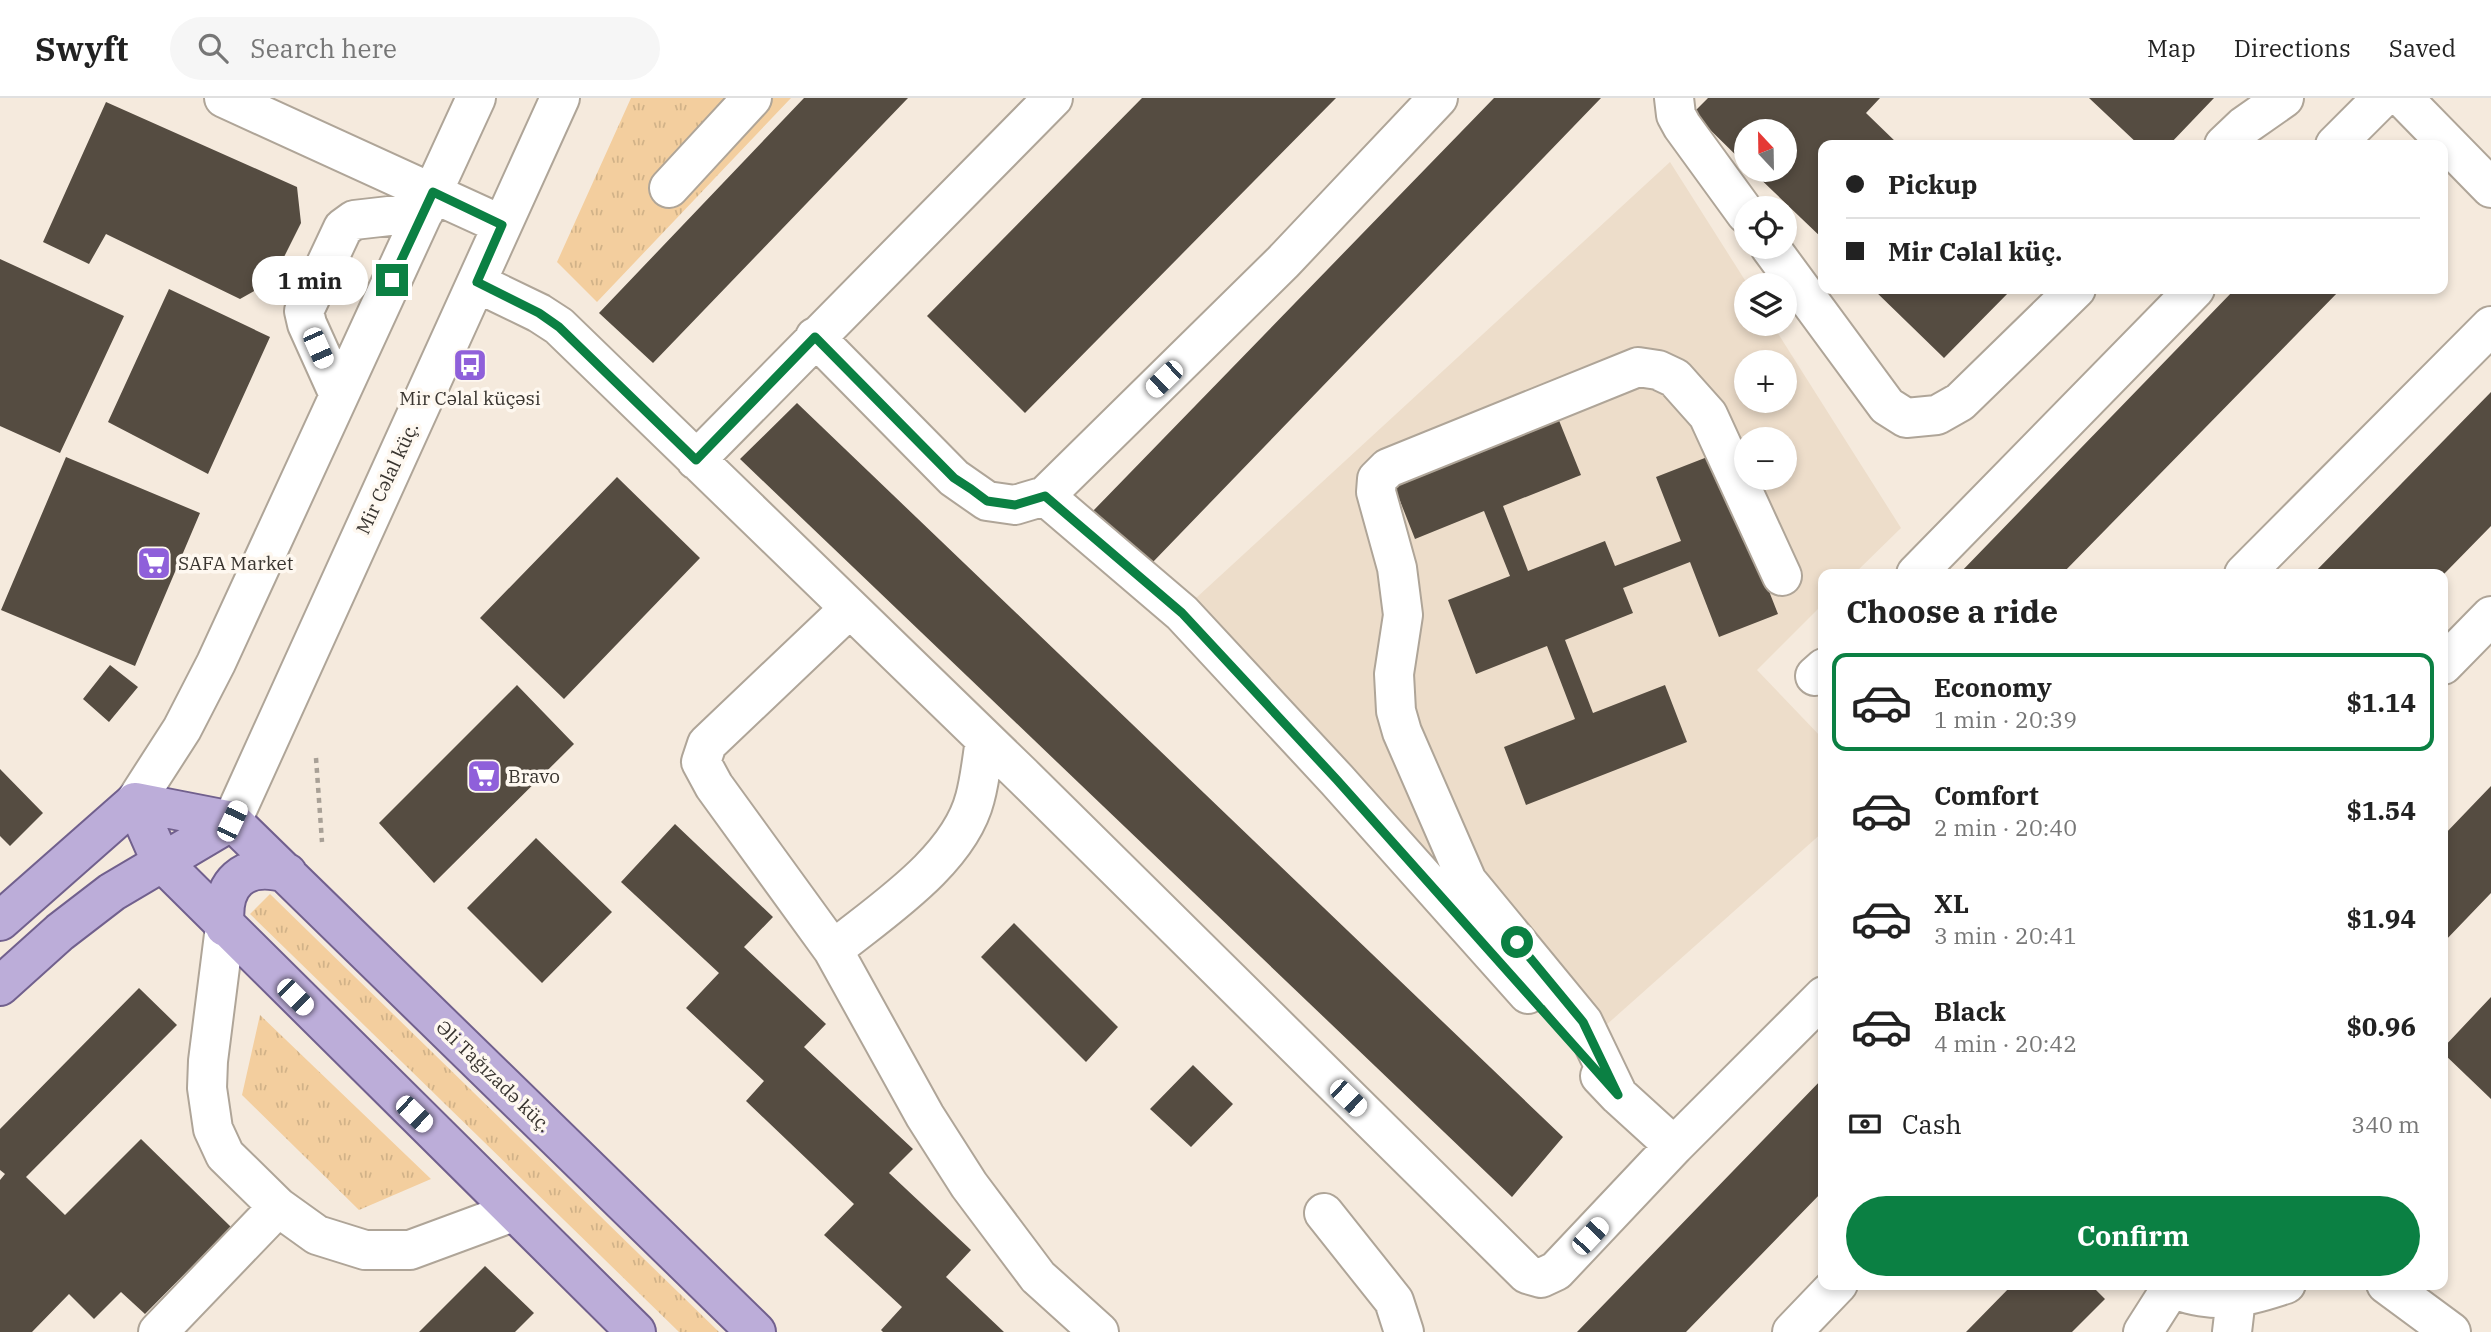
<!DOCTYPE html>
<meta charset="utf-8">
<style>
:root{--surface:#fff;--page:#f6f6f6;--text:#222;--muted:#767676;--line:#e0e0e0;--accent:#0b8043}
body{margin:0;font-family:"IBM Plex Serif",serif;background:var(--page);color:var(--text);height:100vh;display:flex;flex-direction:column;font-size:26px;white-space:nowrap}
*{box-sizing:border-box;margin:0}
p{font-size:23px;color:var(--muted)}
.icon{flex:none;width:38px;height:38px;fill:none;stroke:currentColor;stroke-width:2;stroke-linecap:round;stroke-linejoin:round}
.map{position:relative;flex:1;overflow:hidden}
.panel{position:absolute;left:1818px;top:471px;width:630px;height:721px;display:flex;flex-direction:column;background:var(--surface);border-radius:14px;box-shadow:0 4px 10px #0003}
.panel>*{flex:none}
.banner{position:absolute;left:1818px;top:42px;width:630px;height:154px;border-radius:14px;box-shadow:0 4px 10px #0003;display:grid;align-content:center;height:154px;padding:0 28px;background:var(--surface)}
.needle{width:46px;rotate:338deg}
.fabs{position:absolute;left:1734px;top:21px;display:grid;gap:14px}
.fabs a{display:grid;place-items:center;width:63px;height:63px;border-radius:50%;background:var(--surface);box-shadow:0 4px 10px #0003;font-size:35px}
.end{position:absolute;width:32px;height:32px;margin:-16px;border:9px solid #0b8043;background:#fff;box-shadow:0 0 0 4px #fff}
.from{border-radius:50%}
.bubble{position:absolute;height:49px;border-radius:24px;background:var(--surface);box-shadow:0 4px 10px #0003;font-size:23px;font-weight:800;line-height:49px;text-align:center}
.car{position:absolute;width:21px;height:42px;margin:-21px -10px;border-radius:9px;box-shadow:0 0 5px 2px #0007;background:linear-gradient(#fff 24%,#345 0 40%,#fff 0 76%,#345 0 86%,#fff 0)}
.banner b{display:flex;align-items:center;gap:24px;height:66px;font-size:26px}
.banner b+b{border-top:2px solid var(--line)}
.banner i{width:18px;height:18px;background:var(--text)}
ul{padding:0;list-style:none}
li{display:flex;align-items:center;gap:21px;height:98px;margin:0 14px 10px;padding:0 14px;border:4px solid transparent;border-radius:14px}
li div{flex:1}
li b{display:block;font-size:26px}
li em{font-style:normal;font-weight:800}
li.current{border-color:var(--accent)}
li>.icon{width:63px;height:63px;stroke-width:1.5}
h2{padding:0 28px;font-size:32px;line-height:84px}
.pay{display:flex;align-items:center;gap:18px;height:77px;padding:0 28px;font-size:26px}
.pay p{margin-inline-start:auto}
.action{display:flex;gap:14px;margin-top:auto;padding:14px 28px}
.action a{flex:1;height:80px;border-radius:42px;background:var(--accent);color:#fff;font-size:28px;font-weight:800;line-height:80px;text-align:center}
header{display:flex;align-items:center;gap:42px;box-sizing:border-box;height:98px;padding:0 35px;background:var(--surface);border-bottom:2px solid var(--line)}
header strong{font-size:33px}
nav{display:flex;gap:38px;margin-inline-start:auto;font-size:24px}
.search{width:490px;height:63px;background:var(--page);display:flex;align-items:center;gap:18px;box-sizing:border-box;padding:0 24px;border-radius:38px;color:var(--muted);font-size:26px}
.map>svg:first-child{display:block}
</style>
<header>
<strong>Swyft</strong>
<div class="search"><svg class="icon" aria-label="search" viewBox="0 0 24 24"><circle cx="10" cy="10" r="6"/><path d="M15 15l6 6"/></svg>Search here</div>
<nav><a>Map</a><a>Directions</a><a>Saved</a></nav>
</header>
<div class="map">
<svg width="2491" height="1234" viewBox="0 0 2491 1234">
<defs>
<pattern id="grass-tufts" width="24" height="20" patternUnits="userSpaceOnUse" patternTransform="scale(1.75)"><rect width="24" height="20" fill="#f3ce9e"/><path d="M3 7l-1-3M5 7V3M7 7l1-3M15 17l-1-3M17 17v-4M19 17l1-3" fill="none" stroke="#d1b288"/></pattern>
</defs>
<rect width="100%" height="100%" fill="#f5eadd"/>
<!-- built -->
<path fill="#edddca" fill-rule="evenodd" d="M1670,64L1748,187L1746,226H1772L1901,430L1854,476H1824L1823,506L1757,572L1823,641V734L1604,929L1183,512ZM1746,264H1785V303H1746ZM1746,341H1785V380H1746Z"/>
<!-- grass -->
<path fill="url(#grass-tufts)" d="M631,0H791L597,204L557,164Z
M270,796L719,1234H679L250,816Z
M260,917L431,1081L359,1112L242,997Z"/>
<!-- building -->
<path fill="#554c41" d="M804,0H908L653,265L599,215Z
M1142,0H1336L1025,315L927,218Z
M1494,0H1601L1152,465L1093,413Z
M1708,0H1880L1866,15L1899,47H1824V142L1751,72H1785V33H1746V67L1693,15Z
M2089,0H2214L2169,47H2139Z
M106,4L297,89L301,125L272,183L240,201L106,136L89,166L43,144Z
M0,161L124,218L60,355L0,328Z
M169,191L270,239L208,376L108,324Z
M1873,191H2012L1944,260Z
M2235,191H2341L2062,476H1959Z
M2491,294V428L2444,476H2313Z
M797,305L1563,1039L1512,1099L740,361Z
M1558,320L1581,377L1503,408L1528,473L1605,443L1615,468L1681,443L1656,379L1715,356L1778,516L1719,539L1690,464L1623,490L1633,515L1565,542L1593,615L1665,587L1687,644L1526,707L1504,649L1575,621L1547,548L1476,576L1448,502L1510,478L1484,413L1415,441L1393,385Z
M66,359L200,415L135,568L1,512Z
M617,379L700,460L564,601L480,520Z
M110,567L138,589L109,624L83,601Z
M517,587L574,646L434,785L379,725Z
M0,671L43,715L10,748L0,738Z
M2491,688V795L2443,845V738Z
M675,726L773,819L744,849L826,926L804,949L913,1051L889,1075L971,1152L946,1179L1004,1234H883L881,1232L902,1209L824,1137L854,1106L746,1003L764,983L686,910L719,875L621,784Z
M536,740L612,814L542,885L467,810Z
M1014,825L1118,929L1086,964L981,859Z
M139,890L177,927L26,1079L65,1117L141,1041L231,1129L145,1216L121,1194L94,1221L69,1196L32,1234H0V1082L5,1076L0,1072V1031Z
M2491,899V1001L2443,955V950Z
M1193,967L1233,1006L1191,1049L1150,1011Z
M1824,979V1092L1686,1234H1577Z
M485,1168L534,1215L515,1234H419Z
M2013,1186H2090L2105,1201L2072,1234H1966Z"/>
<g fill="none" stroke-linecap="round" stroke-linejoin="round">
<!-- minor casing -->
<g stroke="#afa598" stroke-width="42">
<path id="minor" d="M224,0L502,127
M1674,0L1676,17L1682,28L1746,116
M2403,0L2491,90
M2224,47L2244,28L2284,0
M2335,47L2382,0
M669,90L752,0
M1770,149L1887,308L1906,320L1937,317L1960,304L2076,191
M477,185L539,215L559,228L1022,677L1527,1176L1541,1180L1556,1173L1674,1048L1824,898
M815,239L954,380L987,403L1015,407L1045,398L1283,164L1438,0
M339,297L307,226L304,213L343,130L354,122L424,114
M696,362L1053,0
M1045,398L1182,515L1337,682L1528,896
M1916,476L2195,191
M2244,476L2491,228
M849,511L707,646L701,664L714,688L833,852L925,1018L969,1087L1038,1179L1099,1234
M2443,567L2491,518
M1815,578L1824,570
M135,704L182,631L216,565L476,0
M232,723L560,0
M225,829L208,963L207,990L213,1031L225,1057L278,1109L317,1137L365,1152H410L513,1114
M833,852C881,813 959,763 975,700C980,682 982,661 985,642
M1600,978L1618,997L1674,1048
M1618,997L1583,924L1467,783L1402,634L1396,613L1394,576L1403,517L1397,470L1376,394L1377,381L1388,370L1638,269L1658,272L1675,280L1708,317L1782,478
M1324,1115L1394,1203L1404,1234
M2168,1186C2183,1199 2218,1202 2237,1199C2253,1197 2270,1191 2286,1186
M2386,1186L2451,1234
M158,1234L278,1109
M1792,1234L1838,1186
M2143,1234L2171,1190
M2232,1234L2236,1200"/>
</g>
<!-- major casing -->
<g stroke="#71608d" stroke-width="42">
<path id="major" d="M135,704L161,763L636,1234
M135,704L232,723
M232,723L756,1234
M0,823L135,704
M225,829C220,785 243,763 287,775
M0,888L60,834L112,794L232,723"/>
</g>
<!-- path -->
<path stroke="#a8a096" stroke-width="4.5" stroke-dasharray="5 5" stroke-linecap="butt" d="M316,660L322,744"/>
<!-- minor -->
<use href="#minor" stroke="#fff" stroke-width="38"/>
<!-- major -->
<use href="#major" stroke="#bcadd9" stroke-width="38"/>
</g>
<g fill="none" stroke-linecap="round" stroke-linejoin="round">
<!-- route -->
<path stroke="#0b8043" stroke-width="9" d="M392,182L433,94L502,127L477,184L539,215L559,229L696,362L815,239L954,380L971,391L987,403L1015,407L1045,398L1182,515L1337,682L1618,997L1583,924L1517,844"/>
</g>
<!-- icons -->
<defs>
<g id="bus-square" transform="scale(1.75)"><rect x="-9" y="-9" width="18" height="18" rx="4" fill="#8f60da" stroke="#fef8f0"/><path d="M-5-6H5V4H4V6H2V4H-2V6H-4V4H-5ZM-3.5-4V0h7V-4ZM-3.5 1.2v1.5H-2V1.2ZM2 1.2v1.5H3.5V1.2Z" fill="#fff"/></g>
<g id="supermarket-square" transform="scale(1.75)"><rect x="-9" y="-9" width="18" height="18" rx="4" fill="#8f60da" stroke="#fef8f0"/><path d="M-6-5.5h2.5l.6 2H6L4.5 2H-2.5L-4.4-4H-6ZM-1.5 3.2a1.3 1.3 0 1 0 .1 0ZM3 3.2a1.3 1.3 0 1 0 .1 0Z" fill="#fff"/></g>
</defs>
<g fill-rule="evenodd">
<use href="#bus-square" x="470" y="267"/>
<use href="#supermarket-square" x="154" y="465"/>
<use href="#supermarket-square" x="484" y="678"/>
</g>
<g text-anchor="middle" stroke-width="7" stroke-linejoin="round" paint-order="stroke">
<!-- poi labels -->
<g font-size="19" fill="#393530" stroke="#fef8f0" text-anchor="start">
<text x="470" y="307" text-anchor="middle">Mir Cəlal küçəsi</text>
<text x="178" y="472">SAFA Market</text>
<text x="508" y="685">Bravo</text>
</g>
<!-- street labels -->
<g font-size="19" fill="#393530" stroke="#fef8f0">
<text transform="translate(387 380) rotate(-65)" y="7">Mir Cəlal küç.</text>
<text transform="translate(494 978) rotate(44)" y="7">Əli Tağızadə küç.</text>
</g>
</g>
</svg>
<div class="fabs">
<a><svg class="needle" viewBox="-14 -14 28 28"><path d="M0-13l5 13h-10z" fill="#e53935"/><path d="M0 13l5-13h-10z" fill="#767676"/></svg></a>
<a><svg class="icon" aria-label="locate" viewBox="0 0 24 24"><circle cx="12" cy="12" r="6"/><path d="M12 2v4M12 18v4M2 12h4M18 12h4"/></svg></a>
<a><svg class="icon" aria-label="layers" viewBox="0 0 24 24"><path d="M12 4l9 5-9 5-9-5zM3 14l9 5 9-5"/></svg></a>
<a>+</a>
<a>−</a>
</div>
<i class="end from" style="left:1517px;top:844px"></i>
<i class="end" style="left:392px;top:182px"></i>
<div class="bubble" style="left:252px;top:158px;width:116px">1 min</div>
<i class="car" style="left:318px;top:250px;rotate:156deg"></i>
<i class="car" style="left:1164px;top:281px;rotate:226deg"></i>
<i class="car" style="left:232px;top:723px;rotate:25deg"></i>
<i class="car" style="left:295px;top:899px;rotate:135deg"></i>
<i class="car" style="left:1348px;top:1000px;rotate:134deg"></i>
<i class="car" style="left:414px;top:1016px;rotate:134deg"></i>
<i class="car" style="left:1590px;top:1138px;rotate:43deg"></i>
<div class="banner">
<b><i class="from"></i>Pickup</b>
<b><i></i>Mir Cəlal küç.</b>
</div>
<section class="panel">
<h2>Choose a ride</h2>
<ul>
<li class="current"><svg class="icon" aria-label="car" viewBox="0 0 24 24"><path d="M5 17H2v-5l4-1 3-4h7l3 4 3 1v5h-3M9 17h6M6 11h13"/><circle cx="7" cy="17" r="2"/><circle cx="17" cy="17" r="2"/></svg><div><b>Economy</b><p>1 min · 20:39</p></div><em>$1.14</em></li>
<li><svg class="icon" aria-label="car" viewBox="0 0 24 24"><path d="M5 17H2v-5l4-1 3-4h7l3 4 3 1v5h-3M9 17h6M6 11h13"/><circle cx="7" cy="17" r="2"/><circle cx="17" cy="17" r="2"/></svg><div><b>Comfort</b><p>2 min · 20:40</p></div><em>$1.54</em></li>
<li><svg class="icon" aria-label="car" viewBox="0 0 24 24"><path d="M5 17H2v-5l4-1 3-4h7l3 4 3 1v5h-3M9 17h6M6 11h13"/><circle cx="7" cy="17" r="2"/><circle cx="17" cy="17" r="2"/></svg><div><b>XL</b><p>3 min · 20:41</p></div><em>$1.94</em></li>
<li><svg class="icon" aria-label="car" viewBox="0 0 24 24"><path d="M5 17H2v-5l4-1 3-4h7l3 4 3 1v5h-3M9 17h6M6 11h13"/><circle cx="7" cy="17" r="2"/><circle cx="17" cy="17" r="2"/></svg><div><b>Black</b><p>4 min · 20:42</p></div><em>$0.96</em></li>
</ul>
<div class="pay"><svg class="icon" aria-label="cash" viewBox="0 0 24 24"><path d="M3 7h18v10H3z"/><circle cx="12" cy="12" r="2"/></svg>Cash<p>340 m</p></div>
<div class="action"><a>Confirm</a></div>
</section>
</div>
